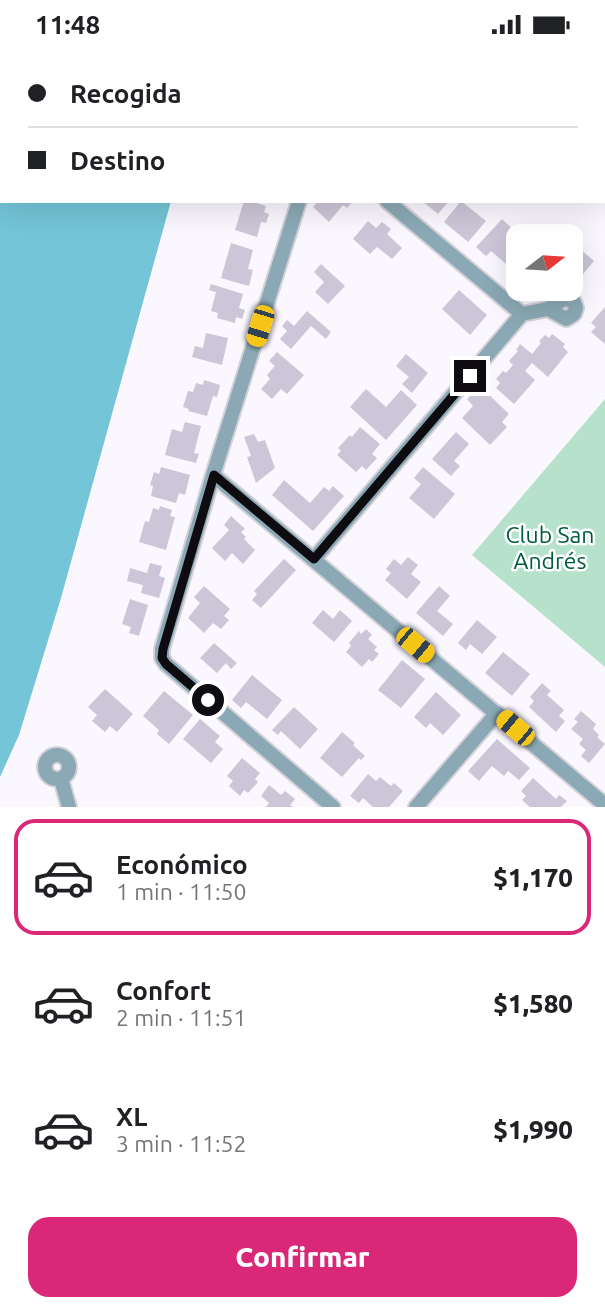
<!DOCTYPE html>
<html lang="es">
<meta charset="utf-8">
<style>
:root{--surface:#fff;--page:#f2f2f2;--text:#202124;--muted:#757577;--line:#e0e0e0;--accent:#db2777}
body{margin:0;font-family:Ubuntu,sans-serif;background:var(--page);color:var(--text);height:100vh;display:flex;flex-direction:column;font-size:26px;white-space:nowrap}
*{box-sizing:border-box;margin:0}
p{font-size:23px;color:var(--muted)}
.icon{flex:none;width:38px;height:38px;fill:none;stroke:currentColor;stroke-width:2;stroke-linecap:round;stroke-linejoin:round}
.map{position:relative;height:758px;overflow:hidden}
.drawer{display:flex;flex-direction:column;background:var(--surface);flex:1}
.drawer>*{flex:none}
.banner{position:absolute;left:0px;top:0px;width:606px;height:154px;box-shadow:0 7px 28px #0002;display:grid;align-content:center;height:154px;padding:0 28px;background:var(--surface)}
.needle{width:46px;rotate:73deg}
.controls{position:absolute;left:506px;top:175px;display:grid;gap:14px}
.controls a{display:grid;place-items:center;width:77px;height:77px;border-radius:14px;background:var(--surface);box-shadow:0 7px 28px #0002;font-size:35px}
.end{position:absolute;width:32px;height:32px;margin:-16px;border:9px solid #0e0b11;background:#fff;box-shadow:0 0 0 4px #fff}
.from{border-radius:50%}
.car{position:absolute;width:21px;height:42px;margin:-21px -10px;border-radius:9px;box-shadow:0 0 5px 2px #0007;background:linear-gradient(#f5c518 24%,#345 0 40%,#f5c518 0 76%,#345 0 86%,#f5c518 0)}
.banner b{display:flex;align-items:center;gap:24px;height:66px;font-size:26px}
.banner b+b{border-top:2px solid var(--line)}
.banner i{width:18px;height:18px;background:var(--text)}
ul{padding:12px 0 0;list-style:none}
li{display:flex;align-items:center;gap:21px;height:116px;margin:0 14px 10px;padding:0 14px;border:4px solid transparent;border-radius:21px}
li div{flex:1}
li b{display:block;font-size:26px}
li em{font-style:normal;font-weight:800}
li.on{border-color:var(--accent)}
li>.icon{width:63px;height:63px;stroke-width:1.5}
.action{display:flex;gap:14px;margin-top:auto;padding:14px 28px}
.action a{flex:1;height:80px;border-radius:21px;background:var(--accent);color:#fff;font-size:28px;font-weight:800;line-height:80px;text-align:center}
.status{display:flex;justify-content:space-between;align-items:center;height:49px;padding:0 35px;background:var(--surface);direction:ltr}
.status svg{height:19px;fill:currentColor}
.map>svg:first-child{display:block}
</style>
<div class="status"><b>11:48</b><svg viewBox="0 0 49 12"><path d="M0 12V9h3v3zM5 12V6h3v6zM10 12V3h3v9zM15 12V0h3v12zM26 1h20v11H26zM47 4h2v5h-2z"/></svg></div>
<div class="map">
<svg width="605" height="758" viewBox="0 0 605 758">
<rect width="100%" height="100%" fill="#faf7fe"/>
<!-- green -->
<path fill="#b6e2cb" d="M605,350V618L472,506Z"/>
<!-- water -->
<path fill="#73c5d7" d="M0,0H195L198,2H2V152H171L61,549L19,686L0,728Z"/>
<!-- building -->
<path fill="#ccc6d8" d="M244,152H250L266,157L264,163L269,165L266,174L261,173L257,188L235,181Z
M318,152H353L347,159L343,156L329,173L313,158Z
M422,152H449L438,165Z
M461,152L486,172L468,193L444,173Z
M502,170L520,187H518V211L512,218L507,214L506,215L491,202L486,207L476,198Z
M368,172L376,179L382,173L391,180L387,185L402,199L392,210L377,198L370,205L353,190Z
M231,194L253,201L248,220L253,221L249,237L221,229Z
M580,200L594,212L574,236L570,233V212Z
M321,215L345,237L328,255L315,243L324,233L314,223Z
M211,235L243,245L239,259L245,261L242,270L236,268L235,274L217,269L218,264L211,262L216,243L209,241Z
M459,241L487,266L470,286L442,260Z
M605,258V295L591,283L596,278L591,274Z
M307,262L331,283L326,290L311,277L291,300L280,290L287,282L282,277L287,271L294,277Z
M206,284L228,289L222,316L192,308L195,297L203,299Z
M552,285L565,295L563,298L568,303L548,328L532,314L525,322L535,331L514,355L496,339L500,334L496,330L503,322L506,324L513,316L509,312L518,302L516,301L520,295L532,305L541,294L539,292L545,286L549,289Z
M277,303L304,326L287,345L281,340L272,350L261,340L270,330L267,326L275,317L269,312Z
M406,305L428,324L412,344L402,335L409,328L396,317Z
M204,331L220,336L217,348L213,347L207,367L188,362L189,360L183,358L188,342L193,343L196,334L203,336Z
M480,337L509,365L502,373L507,378L490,396L462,369L473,357L467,350Z
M366,340L386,358L401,341L417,356L386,391L350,358Z
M185,373L201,377L194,404L199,405L196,414L165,406L172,380L182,383Z
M360,378L380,395L372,405L377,409L366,421L362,417L356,423L337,406L341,402L338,399L350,386L352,388Z
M456,383L469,395L454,412L460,417L451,427L432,410Z
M254,385L258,393L265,391L275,419L256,434L247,408L251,407L244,388Z
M161,418L190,426L185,446L179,444L176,454L151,447L153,437L150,436L154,423L159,425Z
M423,418L455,445L434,470L409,449L421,435L414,429Z
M284,431L310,454L324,438L329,442L333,437L344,447L313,482L272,446Z
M160,457L172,461L170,467L175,468L166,501L139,493L145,472L149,473L153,459L159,461Z
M231,467L245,480L241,483L246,488L244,490L255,501L243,515L232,504L225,512L212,499L229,481L224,476Z
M408,508L418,516L411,525L421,533L407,550L385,531L391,524L386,520L394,510L401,516Z
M284,510L296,521L261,559L252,551L257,545L254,542Z
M150,514L162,517L159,527L165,529L159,549L141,544L143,536L127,532L130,519L147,524Z
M204,537L230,560L224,567L229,571L221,580L213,574L204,584L188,569L200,554L194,548Z
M439,537L450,547L437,562L453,575L443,587L416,564Z
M130,550L148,556L139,587L129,584L131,578L122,575Z
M323,561L333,570L340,561L352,572L334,593L312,574Z
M477,571L497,588L482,605L470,595L466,601L458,594Z
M366,580L372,586L368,590L377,598L374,601L379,605L372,613L369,610L362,618L346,603L351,597L349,594L359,582L361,585Z
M214,594L237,614L231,620L226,614L217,624L200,609Z
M503,603L530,625L512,647L485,624Z
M402,611L425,630L401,659L378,641Z
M252,626L282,651L267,670L246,653L241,659L232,651Z
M542,634L551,642L547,646L564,661L559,667L565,672L556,683L529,658L534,652L530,648Z
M105,640L133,665L117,683L110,677L105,683L92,672L97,666L88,658Z
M164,642L193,666L169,695L157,685L159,681L143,667Z
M436,643L461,666L443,686L430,674L426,679L414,668Z
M294,658L318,680L300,700L281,682L278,686L272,681Z
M581,662L596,675L593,680L599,686L597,688L605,695L589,714L581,707L586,701L579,695L583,690L571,680L578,673L574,670Z
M200,670L220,687L215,693L223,700L211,714L183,690Z
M342,683L355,694L353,696L365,707L361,711L359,709L342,728L320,709Z
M497,690L530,719L519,731L508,722L504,727L492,717L479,732L468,722Z
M242,709L260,724L255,730L258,733L248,744L244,741L240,747L229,737L233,732L227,727Z
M368,725L376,732L380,728L391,737L394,734L403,742L389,758H373L363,749L359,754L350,747Z
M533,729L556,750L559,746L567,752L561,758H530L522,751L526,747L521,742Z
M269,736L281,746L285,742L295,750L290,756L293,758H266L269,754L261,747Z"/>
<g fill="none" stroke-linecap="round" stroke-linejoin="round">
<!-- minor casing -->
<g stroke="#d4d1d8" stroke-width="18">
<path id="minor" d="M604,26H605
M299,152L213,426L162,600V609L166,615L333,758
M387,152L522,265
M565,249L574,253L576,259L574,265L566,270L548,260Z
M213,426L605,756
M314,510L522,265L548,260
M45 718a12 12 0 1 1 24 0a12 12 0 1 1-24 0Z
M61,730L69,758
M416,758L497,664"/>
</g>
<!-- minor -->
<use href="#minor" stroke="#8aa9b4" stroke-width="14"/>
</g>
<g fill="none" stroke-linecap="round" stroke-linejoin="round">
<!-- route -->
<path stroke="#0e0b11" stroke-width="9" d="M208,651L166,615L162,609L163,600L214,426L314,510L470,327"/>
</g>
<g text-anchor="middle" stroke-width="5" stroke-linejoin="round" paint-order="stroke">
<!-- park labels -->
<g font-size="23" fill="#005b3c" stroke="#fff">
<text x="550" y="494">Club San<tspan x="550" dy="26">Andrés</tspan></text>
</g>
</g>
</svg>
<div class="controls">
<a><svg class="needle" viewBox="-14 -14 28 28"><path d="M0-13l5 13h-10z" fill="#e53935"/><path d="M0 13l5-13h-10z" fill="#757577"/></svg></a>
</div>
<i class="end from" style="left:208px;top:651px"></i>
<i class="end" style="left:470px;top:327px"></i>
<i class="car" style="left:260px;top:277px;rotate:197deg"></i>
<i class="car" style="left:415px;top:596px;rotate:130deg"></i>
<i class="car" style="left:515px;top:679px;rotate:310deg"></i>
<div class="banner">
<b><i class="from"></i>Recogida</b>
<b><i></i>Destino</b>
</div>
</div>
<section class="drawer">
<ul>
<li class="on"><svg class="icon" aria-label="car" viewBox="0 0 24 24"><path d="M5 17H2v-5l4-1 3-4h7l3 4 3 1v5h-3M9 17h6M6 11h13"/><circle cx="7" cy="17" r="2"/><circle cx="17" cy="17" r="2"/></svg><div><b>Económico</b><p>1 min · 11:50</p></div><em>$1,170</em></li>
<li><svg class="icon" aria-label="car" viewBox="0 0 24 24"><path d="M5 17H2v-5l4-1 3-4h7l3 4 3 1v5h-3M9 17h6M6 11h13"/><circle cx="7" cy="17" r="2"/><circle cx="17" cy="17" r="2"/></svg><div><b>Confort</b><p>2 min · 11:51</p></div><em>$1,580</em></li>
<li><svg class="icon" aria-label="car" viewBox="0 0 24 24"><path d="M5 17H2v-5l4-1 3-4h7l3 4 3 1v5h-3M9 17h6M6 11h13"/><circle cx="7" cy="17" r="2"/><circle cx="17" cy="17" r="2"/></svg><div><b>XL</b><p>3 min · 11:52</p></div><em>$1,990</em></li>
</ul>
<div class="action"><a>Confirmar</a></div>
</section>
